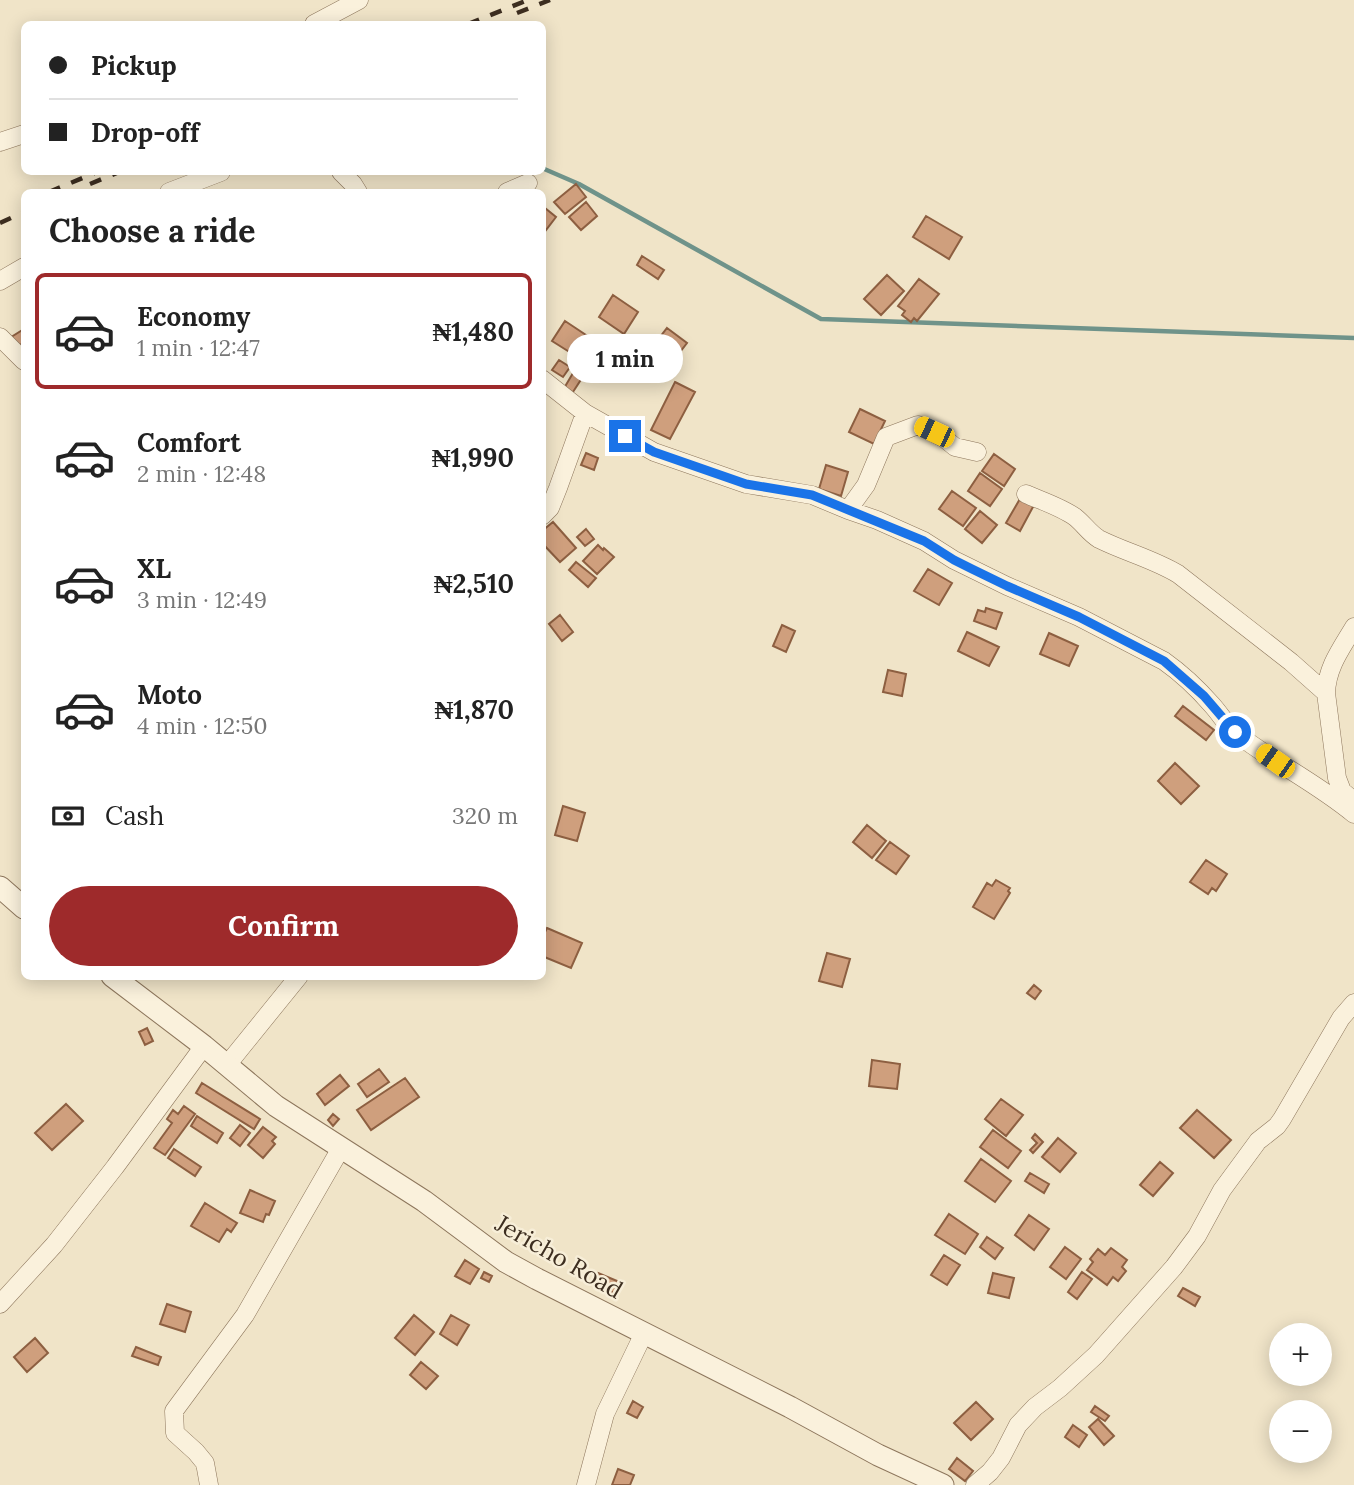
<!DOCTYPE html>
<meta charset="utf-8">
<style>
:root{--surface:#fff;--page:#f6f6f6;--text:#222;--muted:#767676;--line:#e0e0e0;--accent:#9e2a2b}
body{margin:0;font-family:Lora,serif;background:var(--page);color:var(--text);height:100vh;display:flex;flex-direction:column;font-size:26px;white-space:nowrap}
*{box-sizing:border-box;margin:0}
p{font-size:23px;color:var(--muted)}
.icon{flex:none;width:38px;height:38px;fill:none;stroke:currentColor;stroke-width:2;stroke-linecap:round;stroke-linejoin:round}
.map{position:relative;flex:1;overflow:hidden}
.side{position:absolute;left:21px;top:189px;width:525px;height:791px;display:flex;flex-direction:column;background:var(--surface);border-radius:10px;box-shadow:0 4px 18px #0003}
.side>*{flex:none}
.banner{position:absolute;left:21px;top:21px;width:525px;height:154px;border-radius:10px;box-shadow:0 4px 18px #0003;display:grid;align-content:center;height:154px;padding:0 28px;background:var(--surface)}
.fabs{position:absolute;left:1269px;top:1323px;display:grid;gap:14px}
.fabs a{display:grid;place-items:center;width:63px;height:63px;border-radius:50%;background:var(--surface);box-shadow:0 4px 18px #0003;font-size:35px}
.end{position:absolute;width:32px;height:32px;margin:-16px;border:9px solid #1a73e8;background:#fff;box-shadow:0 0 0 4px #fff}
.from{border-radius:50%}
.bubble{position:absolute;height:49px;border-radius:24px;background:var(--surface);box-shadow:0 4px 18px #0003;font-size:23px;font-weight:800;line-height:49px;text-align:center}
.car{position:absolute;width:21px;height:42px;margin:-21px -10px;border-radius:9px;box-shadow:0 0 5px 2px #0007;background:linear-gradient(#f5c518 24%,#345 0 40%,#f5c518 0 76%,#345 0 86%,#f5c518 0)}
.banner b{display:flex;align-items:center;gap:24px;height:66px;font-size:26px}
.banner b+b{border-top:2px solid var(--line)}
.banner i{width:18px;height:18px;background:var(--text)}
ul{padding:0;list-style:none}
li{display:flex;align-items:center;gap:21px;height:116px;margin:0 14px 10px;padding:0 14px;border:4px solid transparent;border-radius:10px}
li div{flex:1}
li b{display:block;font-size:26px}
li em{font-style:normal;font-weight:800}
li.selected{border-color:var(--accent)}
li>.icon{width:63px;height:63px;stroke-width:1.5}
h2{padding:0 28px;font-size:32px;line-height:84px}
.pay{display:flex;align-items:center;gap:18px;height:77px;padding:0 28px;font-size:26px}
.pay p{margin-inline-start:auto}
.primary-button{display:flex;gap:14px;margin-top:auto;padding:14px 28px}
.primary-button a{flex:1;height:80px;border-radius:42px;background:var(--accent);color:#fff;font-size:28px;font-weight:800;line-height:80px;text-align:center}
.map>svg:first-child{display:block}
</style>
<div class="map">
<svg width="1354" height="1485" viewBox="0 0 1354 1485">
<rect width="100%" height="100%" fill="#f0e4c8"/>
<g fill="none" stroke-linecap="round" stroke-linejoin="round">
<!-- stream -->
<path stroke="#6f938a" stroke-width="4.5" d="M542,168L579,184L821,319L1354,338"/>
</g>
<!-- building -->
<path fill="#cf9f7d" stroke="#8d5f41" stroke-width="2" d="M576,184L586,197L565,214L554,202Z
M586,202L597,216L581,230L569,217Z
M545,208L556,217L546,230L542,227V211Z
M926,216L962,237L949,259L913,237Z
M642,256L664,270L658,279L637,265Z
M887,275L904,291L881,315L864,299Z
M919,279L939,294L917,321L914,318L911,322L902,315L905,311L898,306Z
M613,295L638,312L624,334L599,317Z
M565,321L592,339L579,358L552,341Z
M667,328L687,343L670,365L650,350Z
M24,329V342L15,349L8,339Z
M559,360L570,367L563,377L552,370Z
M573,373L582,378L571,395L563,390Z
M675,382L695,392L670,439L651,430Z
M860,409L885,421L874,444L849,432Z
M586,453L598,458L594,470L581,465Z
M994,454L1015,469L1004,486L982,471Z
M826,465L848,472L841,496L819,489Z
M980,473L1002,489L990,506L968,491Z
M952,491L976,508L963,526L939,509Z
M1021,497L1034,505L1020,531L1006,523Z
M980,511L997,525L982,543L965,529Z
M553,522L576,548L560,562L542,543V531Z
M586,529L594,539L585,546L577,537Z
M598,545L603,550L604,548L614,557L597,574L583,561Z
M576,562L596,578L588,587L569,570Z
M928,569L952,583L939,605L914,591Z
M986,608L1002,613L996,629L974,621L978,610L985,612Z
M560,615L573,632L562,641L549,624Z
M782,625L795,631L786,652L773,646Z
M967,632L999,647L989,666L958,651Z
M1049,633L1078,646L1069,666L1040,654Z
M888,670L906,674L902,696L883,692Z
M1183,706L1214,730L1206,740L1175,716Z
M1175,763L1199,786L1181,804L1158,781Z
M563,806L585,813L577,841L555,835Z
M867,825L886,841L872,858L853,842Z
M890,842L909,856L896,874L876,860Z
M1206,860L1227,874L1216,891L1212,888L1208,894L1190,882Z
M996,880L1010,888L1008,891L1010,893L994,919L973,907L987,883L992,886Z
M547,928L582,943L571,968L542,956V938Z
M827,953L850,959L842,987L819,981Z
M1034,985L1041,991L1035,999L1027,993Z
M147,1028L153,1041L145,1045L139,1032Z
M872,1060L900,1064L897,1089L869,1086Z
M379,1069L389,1082L367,1097L358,1084Z
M340,1075L349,1086L325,1105L317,1094Z
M405,1078L419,1097L371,1130L357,1110Z
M202,1083L260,1119L254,1129L196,1093Z
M1001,1099L1023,1115L1006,1136L985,1119Z
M66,1104L83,1121L52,1150L35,1133Z
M184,1106L195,1114L165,1155L154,1148L172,1123L167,1119L173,1110L178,1114Z
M1197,1110L1231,1140L1214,1158L1180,1128Z
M333,1114L339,1119L333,1126L328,1120Z
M197,1116L223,1133L217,1143L191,1126Z
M240,1125L250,1133L240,1146L230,1138Z
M263,1127L276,1137L272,1141L275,1144L263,1158L248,1145Z
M993,1130L1021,1151L1008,1168L980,1147Z
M1035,1134L1043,1142L1033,1153L1030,1150L1037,1143L1032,1138Z
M1058,1138L1076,1153L1060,1172L1042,1157Z
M174,1149L201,1167L195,1176L168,1158Z
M981,1159L1011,1181L995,1202L965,1181Z
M1160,1162L1173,1173L1153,1196L1140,1185Z
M1030,1173L1049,1184L1044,1193L1025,1181Z
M250,1190L275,1201L269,1215L266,1214L263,1222L240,1213Z
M205,1203L237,1223L231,1232L227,1229L219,1242L191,1226Z
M949,1214L978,1234L965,1254L935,1235Z
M1029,1215L1049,1229L1034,1250L1015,1235Z
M987,1237L1003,1248L995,1259L980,1247Z
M1065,1247L1081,1259L1066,1279L1050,1267Z
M1111,1248L1127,1260L1122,1267L1126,1271L1118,1281L1113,1277L1107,1285L1087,1270L1093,1262L1090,1259L1098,1249L1105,1255Z
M944,1255L960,1265L947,1285L931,1275Z
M465,1260L479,1269L470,1284L455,1276Z
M484,1272L492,1276L489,1282L481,1278Z
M1082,1272L1092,1279L1077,1299L1068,1292Z
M598,1273L622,1283L617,1294L593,1284Z
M993,1273L1014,1278L1009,1298L988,1293Z
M1183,1288L1200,1297L1195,1306L1178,1296Z
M167,1304L191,1312L185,1332L160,1324Z
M414,1315L434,1332L415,1355L395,1338Z
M451,1315L469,1325L457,1345L440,1334Z
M35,1338L48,1353L27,1372L14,1357Z
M136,1347L161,1357L158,1365L132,1356Z
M421,1362L438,1376L426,1389L410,1375Z
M633,1401L643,1407L637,1418L627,1413Z
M976,1402L993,1419L971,1440L954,1423Z
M1095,1406L1109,1416L1105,1421L1091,1412Z
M1098,1419L1114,1436L1104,1445L1089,1427Z
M1073,1425L1087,1435L1079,1447L1065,1437Z
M957,1458L973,1471L965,1481L949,1469Z
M618,1469L634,1475L630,1485H612Z"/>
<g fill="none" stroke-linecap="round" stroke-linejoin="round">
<!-- minor casing -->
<g stroke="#8d765c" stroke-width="19">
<path id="minor" d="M314,24L359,0
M0,142L24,134
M341,172L353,184L358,192
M169,192L221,172
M507,192L528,183
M0,281L24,267
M0,337L24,361
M542,379L585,413L654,452L746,484L812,495L848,510L866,485L886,437L918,425L944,438L955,447L977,452
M1026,494C1042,501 1061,507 1075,517C1084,524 1089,533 1099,539C1125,552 1153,559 1178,574L1291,662L1326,693
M848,510L877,520L924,541L954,560L1007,586L1079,617L1164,661C1181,673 1198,689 1212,705C1221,715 1227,726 1237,734C1275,763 1318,784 1354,814
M542,516L550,508L558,488L585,413
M1354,627C1341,649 1327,667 1326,693L1337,778L1342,791L1354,801
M227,1065L299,976
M0,1304L54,1245L115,1167L204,1046
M209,1485L205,1463L196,1452L175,1433L174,1411L245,1315L341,1148
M586,1485L605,1414L644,1333
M975,1485L990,1472L1001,1458L1018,1425L1035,1407L1060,1388L1096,1355L1174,1267L1197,1236L1222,1190L1258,1141L1277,1126L1282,1119L1341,1018L1354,1003"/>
</g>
<!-- tertiary casing -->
<g stroke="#8d765c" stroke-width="23">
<path id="tertiary" d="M0,887L24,908
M112,976L204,1046L276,1106L424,1201L506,1262L537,1279L790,1407L878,1455L943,1485"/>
</g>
<!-- minor -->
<use href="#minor" stroke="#faf1dc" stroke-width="18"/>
<!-- tertiary -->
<use href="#tertiary" stroke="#faf1dc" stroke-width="21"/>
<!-- rail -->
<path stroke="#3d2e20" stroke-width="4.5" stroke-dasharray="12 12" stroke-linecap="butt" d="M517,13L550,0
M468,24L528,0
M90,184L119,172
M49,192L97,172
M0,223L24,212"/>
</g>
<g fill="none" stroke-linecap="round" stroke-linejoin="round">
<!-- route -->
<path stroke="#1a73e8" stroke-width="9" d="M625,436L654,452L746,484L812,495L924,541L954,560L972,569L1007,586L1079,617L1164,661L1204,696L1235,732"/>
</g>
<g text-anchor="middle" stroke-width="5" stroke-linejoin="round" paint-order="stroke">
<!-- street labels -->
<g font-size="24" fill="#3d2e20" stroke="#f7eed8">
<text transform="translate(559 1257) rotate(30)" y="8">Jericho Road</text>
</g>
</g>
</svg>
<div class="fabs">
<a>+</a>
<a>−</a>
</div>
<i class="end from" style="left:1235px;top:732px"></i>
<i class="end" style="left:625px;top:436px"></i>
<div class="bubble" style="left:567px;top:334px;width:116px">1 min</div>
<i class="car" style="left:934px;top:432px;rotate:295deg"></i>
<i class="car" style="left:1275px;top:761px;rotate:305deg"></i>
<div class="banner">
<b><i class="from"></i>Pickup</b>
<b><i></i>Drop-off</b>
</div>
<section class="side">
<h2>Choose a ride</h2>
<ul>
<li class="selected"><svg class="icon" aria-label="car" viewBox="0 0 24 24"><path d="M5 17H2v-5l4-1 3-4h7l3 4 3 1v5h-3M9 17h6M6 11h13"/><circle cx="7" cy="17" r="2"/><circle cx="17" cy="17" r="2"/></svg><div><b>Economy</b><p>1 min · 12:47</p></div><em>₦1,480</em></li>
<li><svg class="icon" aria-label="car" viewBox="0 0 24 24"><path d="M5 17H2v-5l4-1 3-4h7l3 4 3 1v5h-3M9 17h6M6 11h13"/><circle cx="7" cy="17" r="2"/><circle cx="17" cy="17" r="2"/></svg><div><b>Comfort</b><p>2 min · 12:48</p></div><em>₦1,990</em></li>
<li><svg class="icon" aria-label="car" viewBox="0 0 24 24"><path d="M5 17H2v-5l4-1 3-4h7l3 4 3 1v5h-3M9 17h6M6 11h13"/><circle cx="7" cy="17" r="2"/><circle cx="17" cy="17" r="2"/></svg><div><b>XL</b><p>3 min · 12:49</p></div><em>₦2,510</em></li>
<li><svg class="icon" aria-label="car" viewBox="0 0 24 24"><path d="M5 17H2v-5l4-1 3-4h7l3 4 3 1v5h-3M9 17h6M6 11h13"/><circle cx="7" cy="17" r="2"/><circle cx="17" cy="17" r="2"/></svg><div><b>Moto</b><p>4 min · 12:50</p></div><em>₦1,870</em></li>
</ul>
<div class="pay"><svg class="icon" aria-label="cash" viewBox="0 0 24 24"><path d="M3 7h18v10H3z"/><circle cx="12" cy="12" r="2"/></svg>Cash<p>320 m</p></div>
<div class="primary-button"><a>Confirm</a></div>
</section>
</div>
